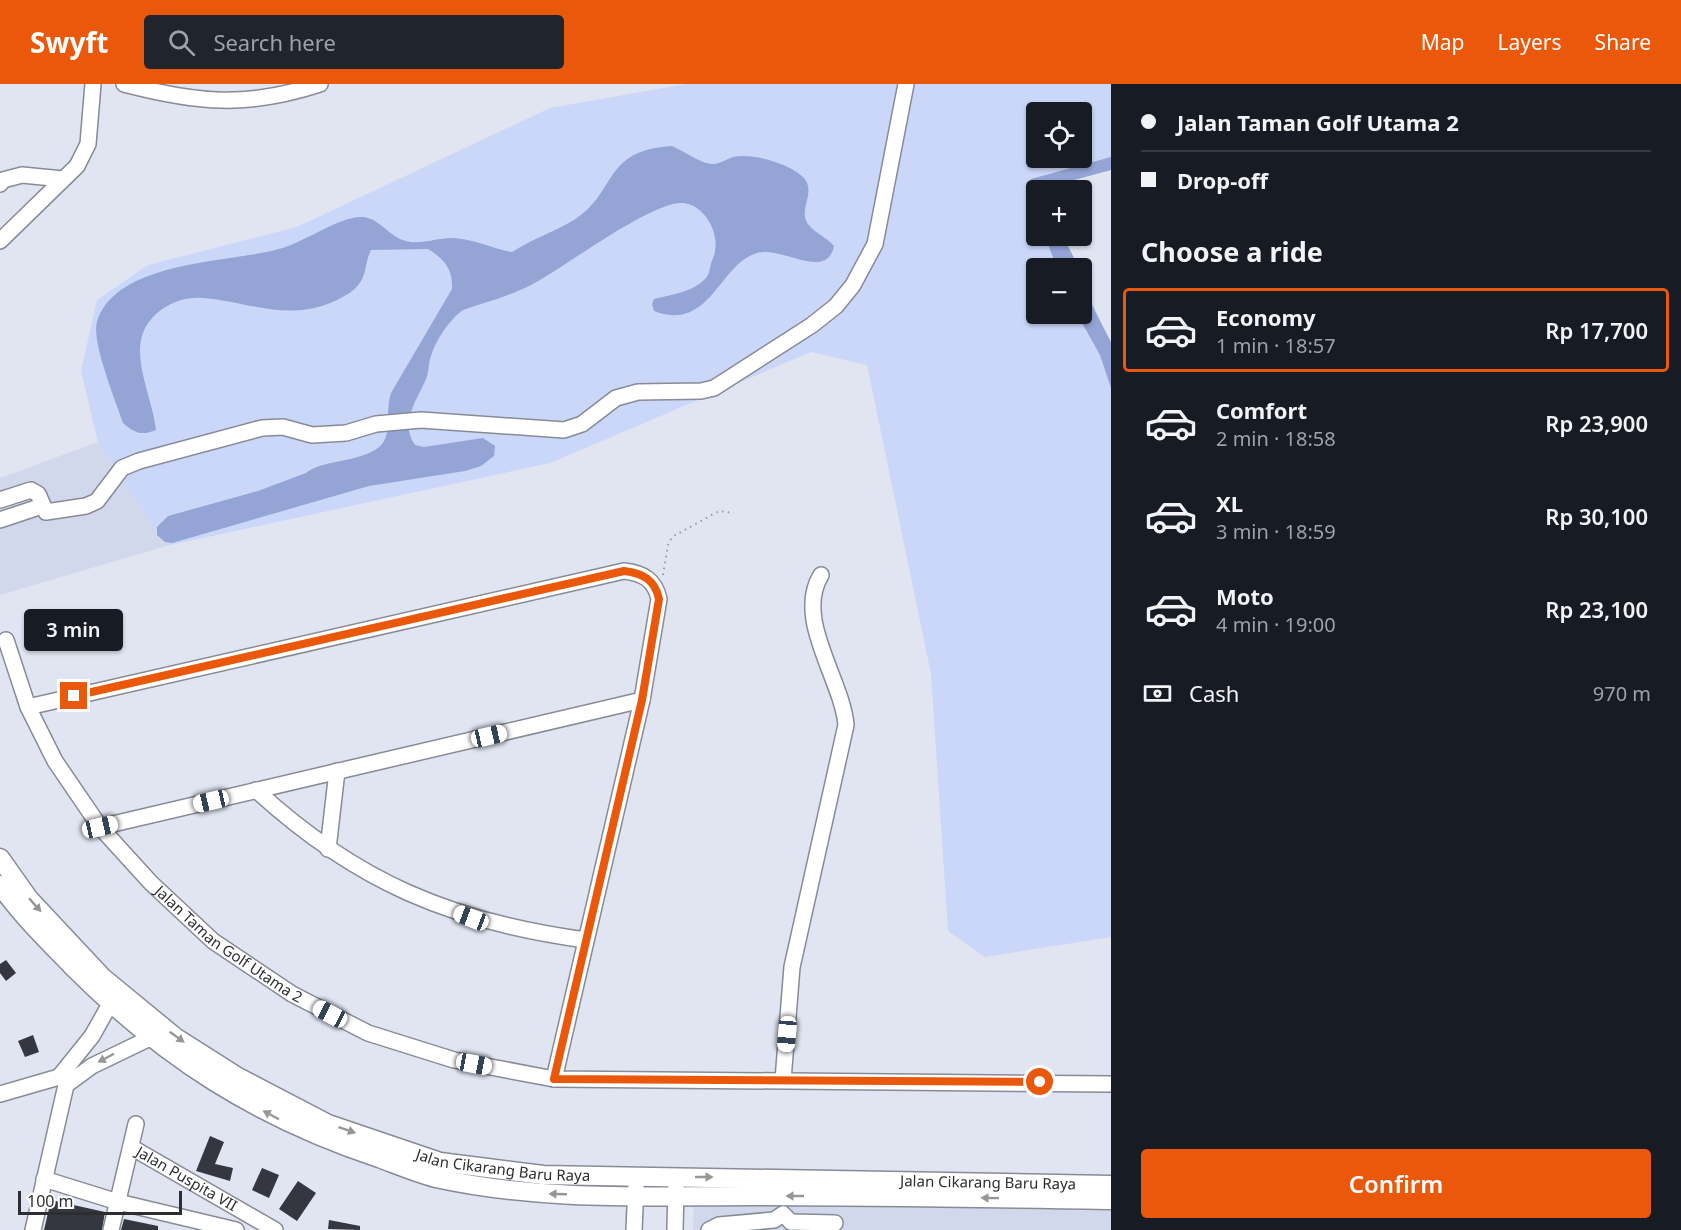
<!DOCTYPE html>
<meta charset="utf-8">
<style>
:root{--surface:#171b24;--page:#20242c;--text:#f1f3f6;--muted:#9ea1a6;--line:#363941;--accent:#ea580c}
body{margin:0;font-family:"Noto Sans",sans-serif;background:var(--page);color:var(--text);height:100vh;display:flex;flex-direction:column;font-size:22px;white-space:nowrap}
*{box-sizing:border-box;margin:0}
p{font-size:20px;color:var(--muted)}
.icon{flex:none;width:33px;height:33px;fill:none;stroke:currentColor;stroke-width:2;stroke-linecap:round;stroke-linejoin:round}
.map{position:relative;flex:1;overflow:hidden}
.sheet{display:flex;flex-direction:column;background:var(--surface);width:570px}
.sheet>*{flex:none}
.top-card{display:grid;align-content:center;height:132px;padding:0 30px;background:var(--surface)}
.tools{position:absolute;left:1026px;top:18px;display:grid;gap:12px}
.tools a{display:grid;place-items:center;width:66px;height:66px;border-radius:6px;background:var(--surface);box-shadow:0 2px 4px #0004;font-size:30px}
.scale{position:absolute;left:18px;bottom:15px;width:164px;box-sizing:border-box;padding-left:6px;border:3px solid #2c2e32;border-top:0;font-size:16px;line-height:21px;white-space:nowrap;color:#2c2e32;-webkit-text-stroke:4px #fff;paint-order:stroke}
.end{position:absolute;width:27px;height:27px;margin:-14px;border:8px solid #ea580c;background:#fff;box-shadow:0 0 0 3px #fff}
.from{border-radius:50%}
.bubble{position:absolute;height:42px;border-radius:6px;background:var(--surface);box-shadow:0 2px 4px #0004;font-size:20px;font-weight:600;line-height:42px;text-align:center}
.car{position:absolute;width:18px;height:36px;margin:-18px -9px;border-radius:8px;box-shadow:0 0 4px 2px #0007;background:linear-gradient(#fff 24%,#345 0 40%,#fff 0 76%,#345 0 86%,#fff 0)}
.top-card b{display:flex;align-items:center;gap:21px;height:57px;font-size:22px}
.top-card b+b{border-top:2px solid var(--line)}
.top-card i{width:15px;height:15px;background:var(--text)}
ul{padding:0;list-style:none}
li{display:flex;align-items:center;gap:18px;height:84px;margin:0 12px 9px;padding:0 18px;border:3px solid transparent;border-radius:6px}
li div{flex:1}
li b{display:block;font-size:22px}
li em{font-style:normal;font-weight:600}
li.current{border-color:var(--accent)}
li>.icon{width:54px;height:54px;stroke-width:1.5}
h2{padding:0 30px;font-size:27px;line-height:72px}
.pay{display:flex;align-items:center;gap:15px;height:66px;padding:0 30px;font-size:22px}
.pay p{margin-inline-start:auto}
.cta{display:flex;gap:12px;margin-top:auto;padding:12px 30px}
.cta a{flex:1;height:69px;border-radius:6px;background:var(--accent);color:#fff;font-size:24px;font-weight:600;line-height:69px;text-align:center}
header{display:flex;align-items:center;gap:36px;box-sizing:border-box;height:84px;padding:0 30px;background:var(--accent);color:#fff}
header strong{font-size:28px}
nav{display:flex;gap:33px;margin-inline-start:auto;font-size:21px}
.search{width:420px;height:54px;background:var(--page);display:flex;align-items:center;gap:15px;box-sizing:border-box;padding:0 21px;border-radius:6px;color:var(--muted);font-size:22px}
main{display:flex;flex:1;min-height:0}
.map>svg:first-child{display:block}
</style>
<header>
<strong>Swyft</strong>
<div class="search"><svg class="icon" aria-label="search" viewBox="0 0 24 24"><circle cx="10" cy="10" r="6"/><path d="M15 15l6 6"/></svg>Search here</div>
<nav><a>Map</a><a>Layers</a><a>Share</a></nav>
</header>
<main>
<div class="map">
<svg width="1111" height="1146" viewBox="0 0 1111 1146">
<rect width="100%" height="100%" fill="#e0e5f1"/>
<!-- built -->
<path fill="#d2d8eb" d="M98,358L166,462L0,511V394Z
M694,1118L1111,1127V1146H693Z"/>
<!-- green -->
<path fill="#cbd7f9" fill-rule="evenodd" d="M686,0H1111V86L1042,102L1036,106V152H1063L1077,184H1036V230H1082V194L1111,262V853L985,873L948,847L931,590L867,281L811,268L550,379L166,462L98,358L81,287L97,216L148,181L297,143L550,24ZM1036,28H1082V74H1036Z"/>
<!-- water -->
<path fill="#93a4d5" d="M672,62C684,67 702,81 715,80C721,79 727,75 733,73C753,69 788,79 803,93C815,105 803,120 805,133C807,146 826,152 834,162C826,199 780,159 754,170C718,184 709,248 654,227L652,220L654,215C670,211 692,208 704,196C710,191 709,186 711,180C712,175 715,171 715,167C719,147 704,121 683,119C651,117 564,184 531,201C510,212 486,218 463,226C449,236 436,256 431,272C428,280 429,288 426,295C417,316 399,339 415,361L424,363L483,354L495,362L494,372L481,382L465,387L369,402L172,459L165,458L157,451V443L168,432L258,407L306,389C323,374 375,379 385,355C390,345 386,324 391,309L452,205C453,186 445,175 428,165L371,166C365,177 367,190 359,200C354,207 345,212 337,216C289,239 251,218 203,214C179,211 149,227 142,252C134,280 153,317 156,346C142,352 134,349 123,339C116,318 91,257 97,238C116,176 230,179 279,165C303,159 341,131 363,133C381,135 389,153 406,157C420,161 437,154 451,154C473,154 492,165 512,168C532,155 554,148 574,136C618,108 602,66 672,62Z
M1111,73V86L1052,102L1048,106H1036V131L1028,105L1031,95Z
M1045,152H1063L1079,184H1057Z
M1082,202L1111,258V304L1100,271L1077,230H1082Z"/>
<!-- building -->
<path fill="#343740" d="M6,876L16,889L6,897L0,889V880Z
M33,951L39,968L25,973L18,957Z
M210,1052L224,1058L215,1080L233,1084L230,1097L196,1087Z
M262,1084L279,1091L269,1114L252,1106Z
M298,1097L316,1109L297,1137L279,1125Z
M51,1116L105,1128L102,1146H44Z
M124,1135L158,1142V1146H121Z
M329,1136L360,1142V1146L328,1145Z"/>
<g fill="none" stroke-linecap="round" stroke-linejoin="round">
<!-- minor casing -->
<g stroke="#878b96" stroke-width="18">
<g id="minor">
<path d="M124,0C197,19 247,24 320,0"/>
<path d="M0,100L3,96L22,91L63,95"/>
<path d="M0,157L77,82L88,60L93,0"/>
<path d="M0,416L31,406L38,410L46,428L86,422L97,417L122,384L139,377L262,344L283,343L312,351L346,349L376,340L421,336L564,346L582,340L616,314L638,308L701,307L714,304L812,241L836,222L853,201L875,160L906,0"/>
<path d="M0,436L42,422"/>
<path id="s1" d="M6,556L28,623L55,677L100,743L151,799L213,857L292,910L368,949L454,976L554,995L1111,1000"/>
<path d="M28,623L624,487C643,489 655,496 659,515L642,616L554,995"/>
<path d="M256,706C356,798 452,838 586,856"/>
<path d="M100,743L642,616"/>
<path d="M328,765L337,687"/>
<path d="M59,993L92,952L110,920"/>
<path d="M783,996L792,883L846,641C842,595 794,535 821,491"/>
<path d="M66,1001L92,982L150,954"/>
<path d="M0,1010L59,993"/>
<path id="s2" d="M131,1063L275,1146"/>
<path d="M44,1095L118,1118L236,1146"/>
<path d="M791,1138L835,1139"/>
<path d="M33,1146L66,1001"/>
<path d="M111,1146L136,1040"/>
<path d="M634,1146L636,1101"/>
<path d="M675,1146L676,1102"/>
<path d="M709,1146L719,1141L774,1136L783,1130L791,1138"/>
</g>
</g>
<!-- major casing -->
<g stroke="#878b96" stroke-width="21">
<g id="major">
<path id="s3" d="M0,774L29,815L102,893L175,953L238,993L328,1040L440,1078L543,1091L1111,1101"/>
<path d="M0,801C21,831 47,856 73,883C164,974 256,1033 379,1074C398,1081 417,1089 436,1094C540,1117 647,1112 752,1112C872,1112 991,1114 1111,1116"/>
</g>
</g>
<!-- path -->
<path stroke="#9599a2" stroke-width="2" stroke-dasharray="1.5 4.5" stroke-linecap="butt" d="M663,491L668,461L672,453L719,427L734,429"/>
<!-- minor -->
<use href="#minor" stroke="#fff" stroke-width="15"/>
<!-- major -->
<use href="#major" stroke="#fff" stroke-width="18"/>
</g>
<!-- one-way arrows -->
<defs><path id="oneway-solid" d="M-6-.8H1V-3.2L6.5 0L1 3.2V.8H-6Z" transform="scale(1.5)"/></defs>
<g fill="#969698">
<use href="#oneway-solid" transform="translate(35 821) rotate(48)"/>
<use href="#oneway-solid" transform="translate(177 953) rotate(36)"/>
<use href="#oneway-solid" transform="translate(106 974) rotate(152)"/>
<use href="#oneway-solid" transform="translate(271 1031) rotate(-152)"/>
<use href="#oneway-solid" transform="translate(347 1046) rotate(19)"/>
<use href="#oneway-solid" transform="translate(704 1093)"/>
<use href="#oneway-solid" transform="translate(558 1110) rotate(-178)"/>
<use href="#oneway-solid" transform="translate(795 1112) rotate(-180)"/>
<use href="#oneway-solid" transform="translate(990 1114) rotate(-179)"/>
</g>
<g fill="none" stroke-linecap="round" stroke-linejoin="round">
<!-- route -->
<path stroke="#ea580c" stroke-width="8" d="M74,612L624,487C643,489 655,496 659,515L642,616L554,995L1040,998"/>
</g>
<g text-anchor="middle" stroke-width="6" stroke-linejoin="round" paint-order="stroke">
<!-- street labels -->
<g font-size="15" fill="#2c2e32" stroke="#fff">
<text dy="5" stroke="none"><textPath href="#s1" startOffset="386">Jalan Taman Golf Utama 2</textPath></text>
<text dy="5" stroke="none"><textPath href="#s3" startOffset="609">Jalan Cikarang Baru Raya</textPath></text>
<text dy="5" stroke="none"><textPath href="#s2" startOffset="64">Jalan Puspita VII</textPath></text>
<text dy="5" stroke="none"><textPath href="#s3" startOffset="1095">Jalan Cikarang Baru Raya</textPath></text>
</g>
</g>
</svg>
<div class="tools">
<a><svg class="icon" aria-label="locate" viewBox="0 0 24 24"><circle cx="12" cy="12" r="6"/><path d="M12 2v4M12 18v4M2 12h4M18 12h4"/></svg></a>
<a>+</a>
<a>−</a>
</div>
<div class="scale">100 m</div>
<i class="end from" style="left:1040px;top:998px"></i>
<i class="end" style="left:74px;top:612px"></i>
<div class="bubble" style="left:24px;top:525px;width:99px">3 min</div>
<i class="car" style="left:489px;top:652px;rotate:77deg"></i>
<i class="car" style="left:211px;top:717px;rotate:257deg"></i>
<i class="car" style="left:100px;top:743px;rotate:77deg"></i>
<i class="car" style="left:471px;top:834px;rotate:291deg"></i>
<i class="car" style="left:330px;top:930px;rotate:298deg"></i>
<i class="car" style="left:787px;top:950px;rotate:185deg"></i>
<i class="car" style="left:474px;top:980px;rotate:101deg"></i>
</div>
<section class="sheet">
<div class="top-card">
<b><i class="from"></i>Jalan Taman Golf Utama 2</b>
<b><i></i>Drop-off</b>
</div>
<h2>Choose a ride</h2>
<ul>
<li class="current"><svg class="icon" aria-label="car" viewBox="0 0 24 24"><path d="M5 17H2v-5l4-1 3-4h7l3 4 3 1v5h-3M9 17h6M6 11h13"/><circle cx="7" cy="17" r="2"/><circle cx="17" cy="17" r="2"/></svg><div><b>Economy</b><p>1 min · 18:57</p></div><em>Rp 17,700</em></li>
<li><svg class="icon" aria-label="car" viewBox="0 0 24 24"><path d="M5 17H2v-5l4-1 3-4h7l3 4 3 1v5h-3M9 17h6M6 11h13"/><circle cx="7" cy="17" r="2"/><circle cx="17" cy="17" r="2"/></svg><div><b>Comfort</b><p>2 min · 18:58</p></div><em>Rp 23,900</em></li>
<li><svg class="icon" aria-label="car" viewBox="0 0 24 24"><path d="M5 17H2v-5l4-1 3-4h7l3 4 3 1v5h-3M9 17h6M6 11h13"/><circle cx="7" cy="17" r="2"/><circle cx="17" cy="17" r="2"/></svg><div><b>XL</b><p>3 min · 18:59</p></div><em>Rp 30,100</em></li>
<li><svg class="icon" aria-label="car" viewBox="0 0 24 24"><path d="M5 17H2v-5l4-1 3-4h7l3 4 3 1v5h-3M9 17h6M6 11h13"/><circle cx="7" cy="17" r="2"/><circle cx="17" cy="17" r="2"/></svg><div><b>Moto</b><p>4 min · 19:00</p></div><em>Rp 23,100</em></li>
</ul>
<div class="pay"><svg class="icon" aria-label="cash" viewBox="0 0 24 24"><path d="M3 7h18v10H3z"/><circle cx="12" cy="12" r="2"/></svg>Cash<p>970 m</p></div>
<div class="cta"><a>Confirm</a></div>
</section>
</main>
